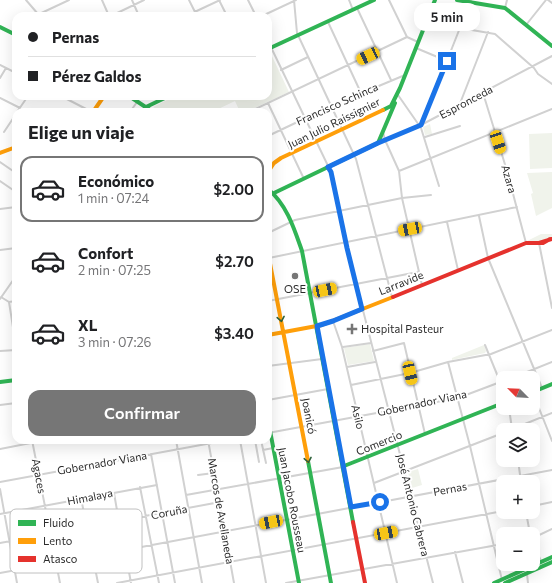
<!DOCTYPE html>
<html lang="es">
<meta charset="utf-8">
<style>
:root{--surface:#fff;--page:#f2f2f2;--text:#202124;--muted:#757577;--line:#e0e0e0;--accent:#767676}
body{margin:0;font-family:Commissioner,sans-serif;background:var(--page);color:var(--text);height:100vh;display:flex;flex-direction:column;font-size:15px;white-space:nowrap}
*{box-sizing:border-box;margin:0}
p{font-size:13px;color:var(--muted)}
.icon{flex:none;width:22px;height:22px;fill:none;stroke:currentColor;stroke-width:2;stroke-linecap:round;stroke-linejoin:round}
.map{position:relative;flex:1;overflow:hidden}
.panel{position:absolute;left:12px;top:108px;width:260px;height:336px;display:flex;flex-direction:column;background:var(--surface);border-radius:12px;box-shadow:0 4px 16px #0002}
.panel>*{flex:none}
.hud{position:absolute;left:12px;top:12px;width:260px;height:88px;border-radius:12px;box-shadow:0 4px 16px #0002;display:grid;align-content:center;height:88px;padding:0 16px;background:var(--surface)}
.needle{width:26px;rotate:294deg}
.controls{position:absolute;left:496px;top:371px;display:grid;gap:8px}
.controls a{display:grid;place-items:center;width:44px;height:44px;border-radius:8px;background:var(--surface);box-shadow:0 4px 16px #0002;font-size:20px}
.end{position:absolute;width:18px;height:18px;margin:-9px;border:5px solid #1a73e8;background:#fff;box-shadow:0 0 0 2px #fff}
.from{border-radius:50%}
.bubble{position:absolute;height:28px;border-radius:12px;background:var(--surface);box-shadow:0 4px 16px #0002;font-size:13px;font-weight:600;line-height:28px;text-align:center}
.car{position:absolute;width:12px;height:24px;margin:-12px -6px;border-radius:5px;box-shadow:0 0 3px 1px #0007;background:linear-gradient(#f5c518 24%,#345 0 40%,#f5c518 0 76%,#345 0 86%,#f5c518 0)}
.hud b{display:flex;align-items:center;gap:14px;height:38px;font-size:15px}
.hud b+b{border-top:1px solid var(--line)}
.hud i{width:10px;height:10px;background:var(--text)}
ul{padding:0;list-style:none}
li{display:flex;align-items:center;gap:12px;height:66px;margin:0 8px 6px;padding:0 8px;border:2px solid transparent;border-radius:12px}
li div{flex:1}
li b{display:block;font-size:15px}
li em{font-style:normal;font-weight:600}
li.on{border-color:var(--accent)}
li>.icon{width:36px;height:36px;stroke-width:1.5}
h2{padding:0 16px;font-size:18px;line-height:48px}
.primary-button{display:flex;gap:8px;margin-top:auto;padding:8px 16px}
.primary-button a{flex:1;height:46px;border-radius:12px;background:var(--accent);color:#fff;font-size:16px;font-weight:600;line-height:46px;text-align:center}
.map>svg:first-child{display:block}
</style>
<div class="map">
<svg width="552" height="583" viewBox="0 0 552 583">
<rect width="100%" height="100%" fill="#fff"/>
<!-- green -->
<path fill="#f0f3eb" d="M270,52L289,92L246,112H240L235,101L212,112H161L153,107L175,96H268V53Z
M430,124L432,134L425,135L423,127Z
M552,133V168L530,169L529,134Z
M552,172V208L536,216L531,194L533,193L527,173Z
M541,234H552V237L541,241H527Z
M370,344L374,361L348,365L344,348Z
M484,345L486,351L485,353L452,360V358Z
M418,469L422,485L412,488L408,472Z"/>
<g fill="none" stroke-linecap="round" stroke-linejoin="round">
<!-- street -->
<path stroke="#d1d1d1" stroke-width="2" d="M26,0L38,14
M102,0L109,16
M132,0L139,16
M189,0L197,16
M219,0L227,16
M248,0L256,16
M294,0L297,33L356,159L392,297
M349,0L353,10
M389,0L407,37
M548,0L552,3
M357,8L391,80
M505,8L507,0
M35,16L69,0
M111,16L144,0
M186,16L220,0
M262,16L296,0
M328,22L361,93
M526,25L546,0
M460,28L495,34L534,68L538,74L552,84
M268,41L330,170L347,248L433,583
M416,48L447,61
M0,65L16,73
M281,70L308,57
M0,78L6,68
M483,93L507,171L526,243
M398,95L421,128L439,186
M61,96L92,112
M0,98L20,108
M268,103L304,179
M459,106L488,32
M17,112L28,96
M130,112L137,102
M249,112L407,37L418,42
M422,124L471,0
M4,132L16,114
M383,132L385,140L399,171L402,198L422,285
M268,136L331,106L405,75
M425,137L460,126
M378,143L421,125L552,56
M0,162L16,173
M399,171L552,109
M0,181L16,192
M0,209L16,207
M479,216L488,258L542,388
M447,222L458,270
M268,233L295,220L402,198L431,195
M539,243L552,308
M0,250L16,248
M269,258L517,207
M1,297L9,302L16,346
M0,299L16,276
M268,301L418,272
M9,302L16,301
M333,321L342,347L397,583
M485,345L503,389
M343,347L371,343
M0,351L16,350
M373,351L404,343L425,434
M448,362L470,446L502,580
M268,366L322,359
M347,367L375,362
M512,378L552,362
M351,385L410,373L448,362L491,354L552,330
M533,393L552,441
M268,400L328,389
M0,405L16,403
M509,408L512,429
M510,430L552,413
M268,433L458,398L503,381
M32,440L60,583
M176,440L202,583
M208,440L234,583
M240,440L266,583
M255,440L259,462
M261,440L266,463
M0,449L46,440
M263,450L273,448
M151,454L175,583
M518,460L521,482
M198,475L214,473
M0,482L228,440
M374,483L503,433
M140,487L159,583
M0,489L17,583
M114,493L122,539
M186,495L343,467
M81,498L98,583
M533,506L552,502
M526,512L530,534
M0,514L157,485
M131,537L134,539L137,557L135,559L117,561L116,560L113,542L115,540Z
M533,538L552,529
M0,543L220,502
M533,544L541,561
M136,548L552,470
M455,552L463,583
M127,561L131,583
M0,573L114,552
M527,574L528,583
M117,583L503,511
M286,583L503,544"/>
<!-- fast -->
<path stroke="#30b455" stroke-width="4" d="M457,0L505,8L552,46
M0,27L16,35
M268,49L374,0
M129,96L153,112
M146,107L169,96
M383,110L391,106L400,88L435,0
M268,189C287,205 294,228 302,251L353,522
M274,193L378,143L395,103
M0,382L16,380
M533,392L552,384
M268,420L299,583
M308,461L331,583
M344,466L503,403
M494,583L552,557
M505,583L552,562"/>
<!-- slow -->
<path stroke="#ff9f0a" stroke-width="4" d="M93,112L104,96
M0,153L16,147
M268,172L274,163L281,158L383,110
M268,253L308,461
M268,335L322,325L393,297"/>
<!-- jam -->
<path stroke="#e5322d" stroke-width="4" d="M539,243L552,239
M393,297L526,243H543L550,239
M353,522L365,583"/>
</g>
<!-- one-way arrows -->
<defs><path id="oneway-chevron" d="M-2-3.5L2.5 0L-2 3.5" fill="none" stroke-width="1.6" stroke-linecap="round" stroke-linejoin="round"/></defs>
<g stroke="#2e623c">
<use href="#oneway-chevron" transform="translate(281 319) rotate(80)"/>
<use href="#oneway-chevron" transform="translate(308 460) rotate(79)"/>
</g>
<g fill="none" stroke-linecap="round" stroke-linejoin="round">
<!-- route -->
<path stroke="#1a73e8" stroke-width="5" d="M380,502L351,507L317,326L333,321L362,309L347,248L331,172L328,167L378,143L421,125L447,61"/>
</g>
<!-- markers -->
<g fill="#767676" stroke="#fff" stroke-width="1.5">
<circle cx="295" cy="276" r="4"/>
<path d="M350 323h4v4h4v4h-4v4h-4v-4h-4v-4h4z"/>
</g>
<g text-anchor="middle" stroke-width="4" stroke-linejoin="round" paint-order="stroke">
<!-- street labels -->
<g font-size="11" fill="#2c2c2c" stroke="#fff">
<text transform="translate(466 102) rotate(-28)" y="4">Espronceda</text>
<text transform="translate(337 104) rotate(-24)" y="4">Francisco Schinca</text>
<text transform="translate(334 123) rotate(-26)" y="4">Juan Julio Raissignier</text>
<text transform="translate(509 179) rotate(74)" y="4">Azara</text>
<text transform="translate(401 283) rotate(-22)" y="4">Larravide</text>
<text transform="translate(422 403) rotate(-12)" y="4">Gobernador Viana</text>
<text transform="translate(309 416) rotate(79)" y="4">Joanicó</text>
<text transform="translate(358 417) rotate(77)" y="4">Asilo</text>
<text transform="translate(379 443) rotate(-22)" y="4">Comercio</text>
<text transform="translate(102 463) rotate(-10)" y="4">Gobernador Viana</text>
<text transform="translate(39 476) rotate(79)" y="4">Agaces</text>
<text transform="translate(450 489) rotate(-10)" y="4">Pernas</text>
<text transform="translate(90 497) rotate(-11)" y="4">Himalaya</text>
<text transform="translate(292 500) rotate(79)" y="4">Juan Jacobo Rousseau</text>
<text transform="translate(413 505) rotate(76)" y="4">José Antonio Cabrera</text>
<text transform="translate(221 511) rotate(80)" y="4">Marcos de Avellaneda</text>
<text transform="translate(169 512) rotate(-11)" y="4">Coruña</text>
</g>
<!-- poi labels -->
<g font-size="11" fill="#2c2c2c" stroke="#fff">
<text x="295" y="293">OSE</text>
<text x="361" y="333" text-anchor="start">Hospital Pasteur</text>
</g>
</g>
<!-- legend -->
<rect x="10" y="509" width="132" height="64" rx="6" fill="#fff" stroke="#c0c0c0" stroke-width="1"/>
<rect x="18" y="520" width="18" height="6" fill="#30b455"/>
<rect x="18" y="538" width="18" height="6" fill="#ff9f0a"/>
<rect x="18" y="556" width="18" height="6" fill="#e5322d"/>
<g font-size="11" fill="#2c2c2c">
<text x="43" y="527">Fluido</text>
<text x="43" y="545">Lento</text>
<text x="43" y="563">Atasco</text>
</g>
</svg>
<div class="controls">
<a><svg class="needle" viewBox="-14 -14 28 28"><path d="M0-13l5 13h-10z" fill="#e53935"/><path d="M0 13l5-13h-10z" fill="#757577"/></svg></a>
<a><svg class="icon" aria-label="layers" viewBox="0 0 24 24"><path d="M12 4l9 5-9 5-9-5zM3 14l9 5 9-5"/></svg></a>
<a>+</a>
<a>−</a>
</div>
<i class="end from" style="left:380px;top:502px"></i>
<i class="end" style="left:447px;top:61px"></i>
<div class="bubble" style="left:414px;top:3px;width:66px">5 min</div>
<i class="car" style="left:368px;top:56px;rotate:245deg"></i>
<i class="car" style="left:498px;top:142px;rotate:162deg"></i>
<i class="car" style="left:410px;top:229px;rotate:259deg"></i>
<i class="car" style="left:325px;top:290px;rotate:78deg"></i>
<i class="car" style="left:410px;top:373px;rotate:167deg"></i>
<i class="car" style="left:271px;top:522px;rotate:259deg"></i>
<i class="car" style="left:386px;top:533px;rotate:79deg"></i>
<div class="hud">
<b><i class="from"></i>Pernas</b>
<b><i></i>Pérez Galdos</b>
</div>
<section class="panel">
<h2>Elige un viaje</h2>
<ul>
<li class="on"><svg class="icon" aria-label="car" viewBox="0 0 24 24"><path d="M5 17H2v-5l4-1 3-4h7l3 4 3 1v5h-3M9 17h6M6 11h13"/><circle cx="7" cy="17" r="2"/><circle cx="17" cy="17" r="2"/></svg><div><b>Económico</b><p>1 min · 07:24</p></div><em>$2.00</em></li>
<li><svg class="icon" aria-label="car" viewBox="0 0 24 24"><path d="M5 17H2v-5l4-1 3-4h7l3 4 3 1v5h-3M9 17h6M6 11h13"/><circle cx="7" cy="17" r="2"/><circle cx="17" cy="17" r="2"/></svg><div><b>Confort</b><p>2 min · 07:25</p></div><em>$2.70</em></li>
<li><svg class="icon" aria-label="car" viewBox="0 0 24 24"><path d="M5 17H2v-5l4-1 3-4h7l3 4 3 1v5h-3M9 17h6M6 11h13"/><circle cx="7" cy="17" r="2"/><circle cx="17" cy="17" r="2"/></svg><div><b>XL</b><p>3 min · 07:26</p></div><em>$3.40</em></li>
</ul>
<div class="primary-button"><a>Confirmar</a></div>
</section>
</div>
